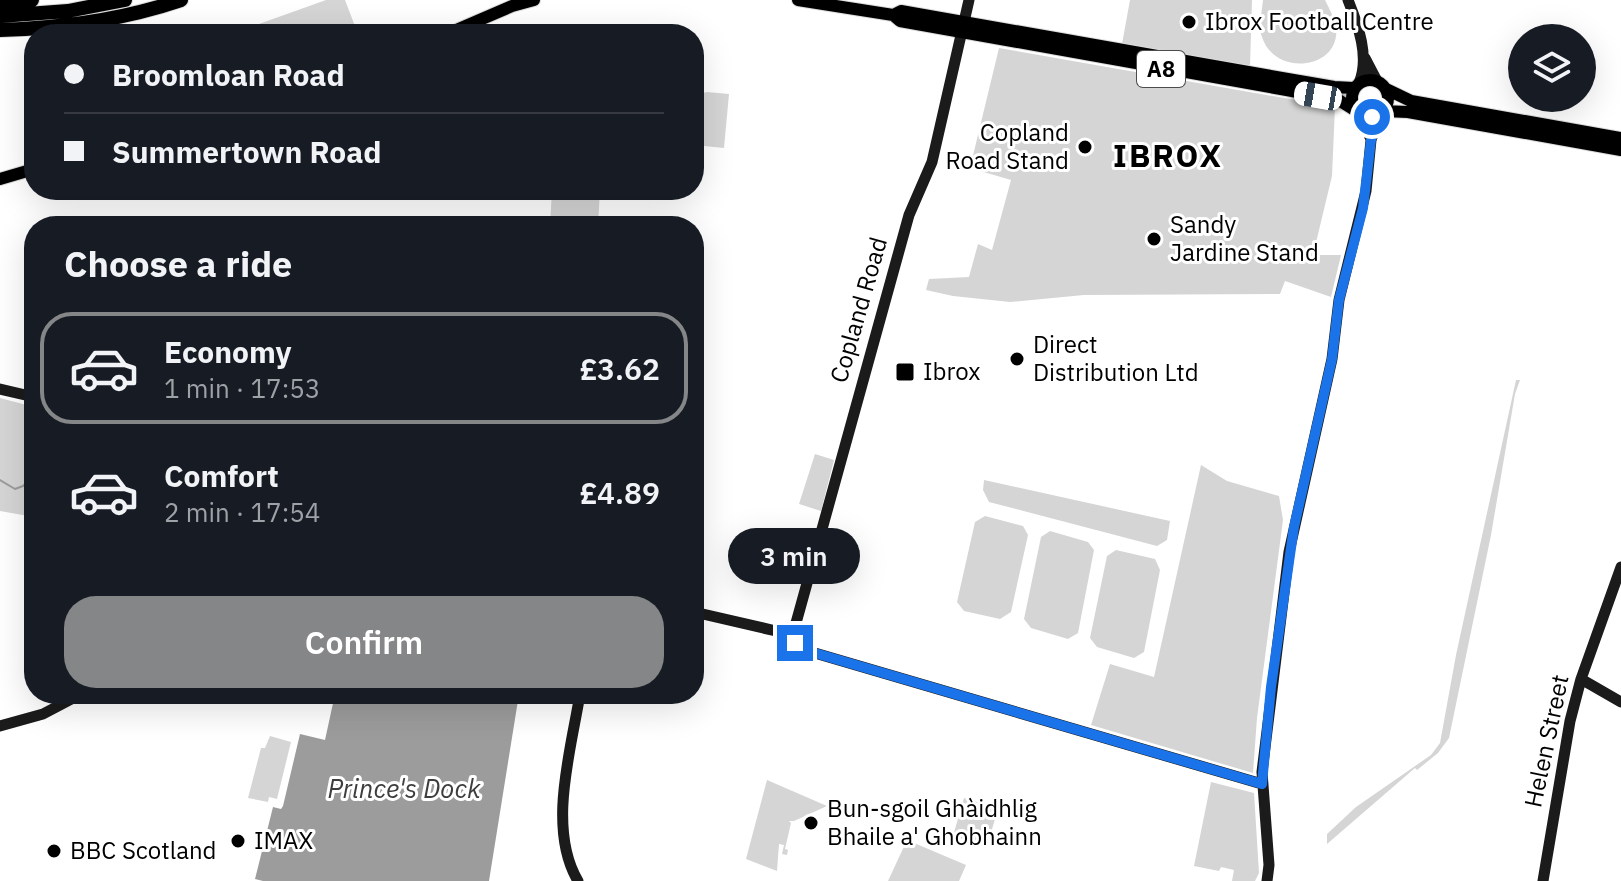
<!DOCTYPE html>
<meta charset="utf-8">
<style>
:root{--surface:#171b24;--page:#242831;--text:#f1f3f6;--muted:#9ea1a6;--line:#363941;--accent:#858687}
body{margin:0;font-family:"IBM Plex Sans",sans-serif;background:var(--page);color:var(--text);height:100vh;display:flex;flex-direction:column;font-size:30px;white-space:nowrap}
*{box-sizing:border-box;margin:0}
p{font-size:26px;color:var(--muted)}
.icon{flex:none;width:44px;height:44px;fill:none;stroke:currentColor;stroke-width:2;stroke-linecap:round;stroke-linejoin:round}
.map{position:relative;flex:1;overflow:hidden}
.details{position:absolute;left:24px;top:216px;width:680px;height:488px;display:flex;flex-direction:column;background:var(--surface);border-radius:32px;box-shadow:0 8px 32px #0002}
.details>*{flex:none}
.guide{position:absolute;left:24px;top:24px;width:680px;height:176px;border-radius:32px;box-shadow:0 8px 32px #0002;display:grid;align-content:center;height:176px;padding:0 40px;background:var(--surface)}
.buttons{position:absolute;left:1508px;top:24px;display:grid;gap:16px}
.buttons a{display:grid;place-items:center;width:88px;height:88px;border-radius:50%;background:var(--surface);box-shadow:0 8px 32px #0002;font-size:40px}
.end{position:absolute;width:36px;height:36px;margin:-18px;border:10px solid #1a73e8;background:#fff;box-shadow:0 0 0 4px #fff}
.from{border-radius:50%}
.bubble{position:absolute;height:56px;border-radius:28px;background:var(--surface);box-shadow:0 8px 32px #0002;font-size:26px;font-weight:600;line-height:56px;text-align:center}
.car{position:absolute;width:24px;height:48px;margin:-24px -12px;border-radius:10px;box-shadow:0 0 6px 2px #0007;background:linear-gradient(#fff 24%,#345 0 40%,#fff 0 76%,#345 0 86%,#fff 0)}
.guide b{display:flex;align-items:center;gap:28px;height:76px;font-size:30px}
.guide b+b{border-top:2px solid var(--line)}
.guide i{width:20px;height:20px;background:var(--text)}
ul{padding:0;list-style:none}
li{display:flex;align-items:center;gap:24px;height:112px;margin:0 16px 12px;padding:0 24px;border:4px solid transparent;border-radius:32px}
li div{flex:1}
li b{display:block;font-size:30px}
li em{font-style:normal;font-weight:600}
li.selected{border-color:var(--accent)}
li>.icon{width:72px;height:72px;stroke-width:1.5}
h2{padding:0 40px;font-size:36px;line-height:96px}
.primary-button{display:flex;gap:16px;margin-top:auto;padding:16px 40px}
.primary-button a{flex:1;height:92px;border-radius:32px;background:var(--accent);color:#fff;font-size:32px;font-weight:600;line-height:92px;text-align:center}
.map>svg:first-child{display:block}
</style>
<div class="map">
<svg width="1621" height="881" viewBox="0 0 1621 881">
<rect width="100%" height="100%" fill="#fff"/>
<!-- green -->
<path fill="#d5d5d5" d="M326,0H345L358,34H231Z
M1130,0H1252L1250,66L1122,44Z
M1263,0H1325C1330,10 1338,24 1336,36C1332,70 1274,75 1262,37C1258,27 1262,11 1263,0Z
M999,48L1335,107L1332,176L1313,255H1341L1331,297L1285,281L1280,294L1084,295L1010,302L953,296L926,290L929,279L969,277L978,244L992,250L1011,180L970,168Z
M707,92L729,94L724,148L694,145V95Z
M552,190H600L598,226H550Z
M1516,380H1520L1515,394L1491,535L1449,738L1438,753L1417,770L1415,768L1327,844V834L1356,807L1431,755L1440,743L1456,655Z
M0,398L34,407V517L0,511Z
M815,454L834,460L821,511L799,504Z
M1201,465L1227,481L1279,496L1283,520L1257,718L1253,773L1091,725L1110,664L1154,677Z
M984,480L1170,521L1167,540L1157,546L989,502L983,490Z
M985,516L1023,526L1028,535L1011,612L1000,619L964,611L957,602L975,522Z
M1050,531L1088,542L1094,550L1078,633L1068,639L1031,628L1024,619L1041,537Z
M1116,550L1155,559L1160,570L1144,652L1134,658L1097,647L1090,638L1107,556Z
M270,736L291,742L277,799L269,797L268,802L248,798L261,748H265Z
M767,780L827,806L794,821H789L791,823L785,849L788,850L787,855L782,854L784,845L779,844L777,871L746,859Z
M1211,782L1254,793L1259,873L1255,881H1232L1234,870L1221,867L1219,871L1194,866Z
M964,798L998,809L987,846L953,836Z
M907,840L966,865L959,881H888Z"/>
<!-- water -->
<path fill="#9c9c9c" d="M335,694H519L489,881H263L255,879L273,807L281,809L283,806L300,734L325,740Z"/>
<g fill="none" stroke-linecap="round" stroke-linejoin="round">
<!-- stream -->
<path stroke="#9c9c9c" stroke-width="2" d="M0,480L15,489L23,486L34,475"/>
<!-- primary casing -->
<g stroke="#dbdbdb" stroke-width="14">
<path id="primary" d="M798,0L893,15L901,11L1334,87L1354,88
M893,15L900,21L1337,99L1356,111
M447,34L512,6L534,0
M1352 98a18 18 0 1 1 36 0a18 18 0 1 1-36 0Z
M1386,89L1411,101L1621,138
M1383,111L1408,112L1621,150
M0,179L34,169"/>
</g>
<!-- highway casing -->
<g stroke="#dbdbdb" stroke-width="16">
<path id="highway" d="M0,2L32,0
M0,16L68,11L125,0
M0,30C62,28 122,20 181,0"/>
</g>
<!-- secondary -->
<path stroke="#1b1b1b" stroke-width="11" d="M1348,0C1358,25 1370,57 1359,83
M1365,58L1377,81
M1357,111L1371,139
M0,389L34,397
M694,612L776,631H789
M789,631L796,623L909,215L932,162L969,0
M789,631L795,643L808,651L1262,784
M1581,679L1621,702
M0,726L43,714L81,694
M578,881C547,829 571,750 580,694
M1267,881L1269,865L1262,772L1289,552L1332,359L1339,300L1366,191L1371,140L1380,114
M1543,881L1570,721L1581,679L1621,567"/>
<!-- primary -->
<use href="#primary" stroke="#000" stroke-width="12"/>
<!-- highway -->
<use href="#highway" stroke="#000" stroke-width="14"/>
</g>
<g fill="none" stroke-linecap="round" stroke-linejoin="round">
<!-- route -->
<path stroke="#1a73e8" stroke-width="10" d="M795,643L808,651L1262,784L1271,687L1294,527L1332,359L1339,300L1363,208L1371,140L1380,114L1372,117"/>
</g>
<!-- markers -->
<g fill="#000" stroke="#fff" stroke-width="3">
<circle cx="1189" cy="22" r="8"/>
<circle cx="1085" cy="147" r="8"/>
<circle cx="1154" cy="239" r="8"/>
<circle cx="1017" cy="359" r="8"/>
<rect x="895" y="362" width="20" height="20" rx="4"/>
<circle cx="811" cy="823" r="8"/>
<circle cx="238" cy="841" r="8"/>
<circle cx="54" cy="851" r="8"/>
</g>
<g text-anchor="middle" stroke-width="6" stroke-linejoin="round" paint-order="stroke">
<!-- shield labels -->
<rect fill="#fff" stroke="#4c4c4c" stroke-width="2" x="1137" y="51" width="48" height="36" rx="6"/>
<g font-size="22" font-weight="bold" fill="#000">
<text x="1161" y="77">A8</text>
</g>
<!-- poi labels -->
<g font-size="24" fill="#000" stroke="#fff" text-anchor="start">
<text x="1205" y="30">Ibrox Football Centre</text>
<text x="1069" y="141" text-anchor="end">Copland<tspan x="1069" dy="28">Road Stand</tspan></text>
<text x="1170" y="233">Sandy<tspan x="1170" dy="28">Jardine Stand</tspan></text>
<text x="1033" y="353">Direct<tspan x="1033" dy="28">Distribution Ltd</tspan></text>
<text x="923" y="380">Ibrox</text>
<text x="827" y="817">Bun-sgoil Ghàidhlig<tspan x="827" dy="28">Bhaile a' Ghobhainn</tspan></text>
<text x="254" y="849">IMAX</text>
<text x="70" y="859">BBC Scotland</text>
</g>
<!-- street labels -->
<g font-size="24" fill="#000" stroke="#fff">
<text transform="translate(859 310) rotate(-74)" y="8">Copland Road</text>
<text transform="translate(1547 741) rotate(-78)" y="8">Helen Street</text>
</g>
<!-- water labels -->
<g font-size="26" font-style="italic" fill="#3d3d3d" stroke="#fff">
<text x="404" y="798">Prince's Dock</text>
</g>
<!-- district labels -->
<g font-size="32" font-weight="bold" letter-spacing="2" fill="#000" stroke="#fff">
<text x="1168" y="167">IBROX</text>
</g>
</g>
</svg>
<div class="buttons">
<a><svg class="icon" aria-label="layers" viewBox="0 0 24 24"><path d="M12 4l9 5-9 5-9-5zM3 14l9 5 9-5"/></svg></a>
</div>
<i class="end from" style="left:1372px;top:117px"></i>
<i class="end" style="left:795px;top:643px"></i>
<div class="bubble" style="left:728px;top:528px;width:132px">3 min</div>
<i class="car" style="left:1318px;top:96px;rotate:280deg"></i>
<div class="guide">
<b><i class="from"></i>Broomloan Road</b>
<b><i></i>Summertown Road</b>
</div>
<section class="details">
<h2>Choose a ride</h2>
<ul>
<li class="selected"><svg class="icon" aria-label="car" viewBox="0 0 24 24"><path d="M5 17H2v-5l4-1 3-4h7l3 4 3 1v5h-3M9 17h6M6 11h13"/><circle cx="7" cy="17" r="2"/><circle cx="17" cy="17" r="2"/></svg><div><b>Economy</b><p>1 min · 17:53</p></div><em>£3.62</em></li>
<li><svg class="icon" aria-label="car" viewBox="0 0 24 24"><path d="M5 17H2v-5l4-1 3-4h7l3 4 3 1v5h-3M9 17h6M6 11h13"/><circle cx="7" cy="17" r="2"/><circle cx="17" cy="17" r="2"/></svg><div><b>Comfort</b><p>2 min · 17:54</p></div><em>£4.89</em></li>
</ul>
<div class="primary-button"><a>Confirm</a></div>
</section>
</div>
